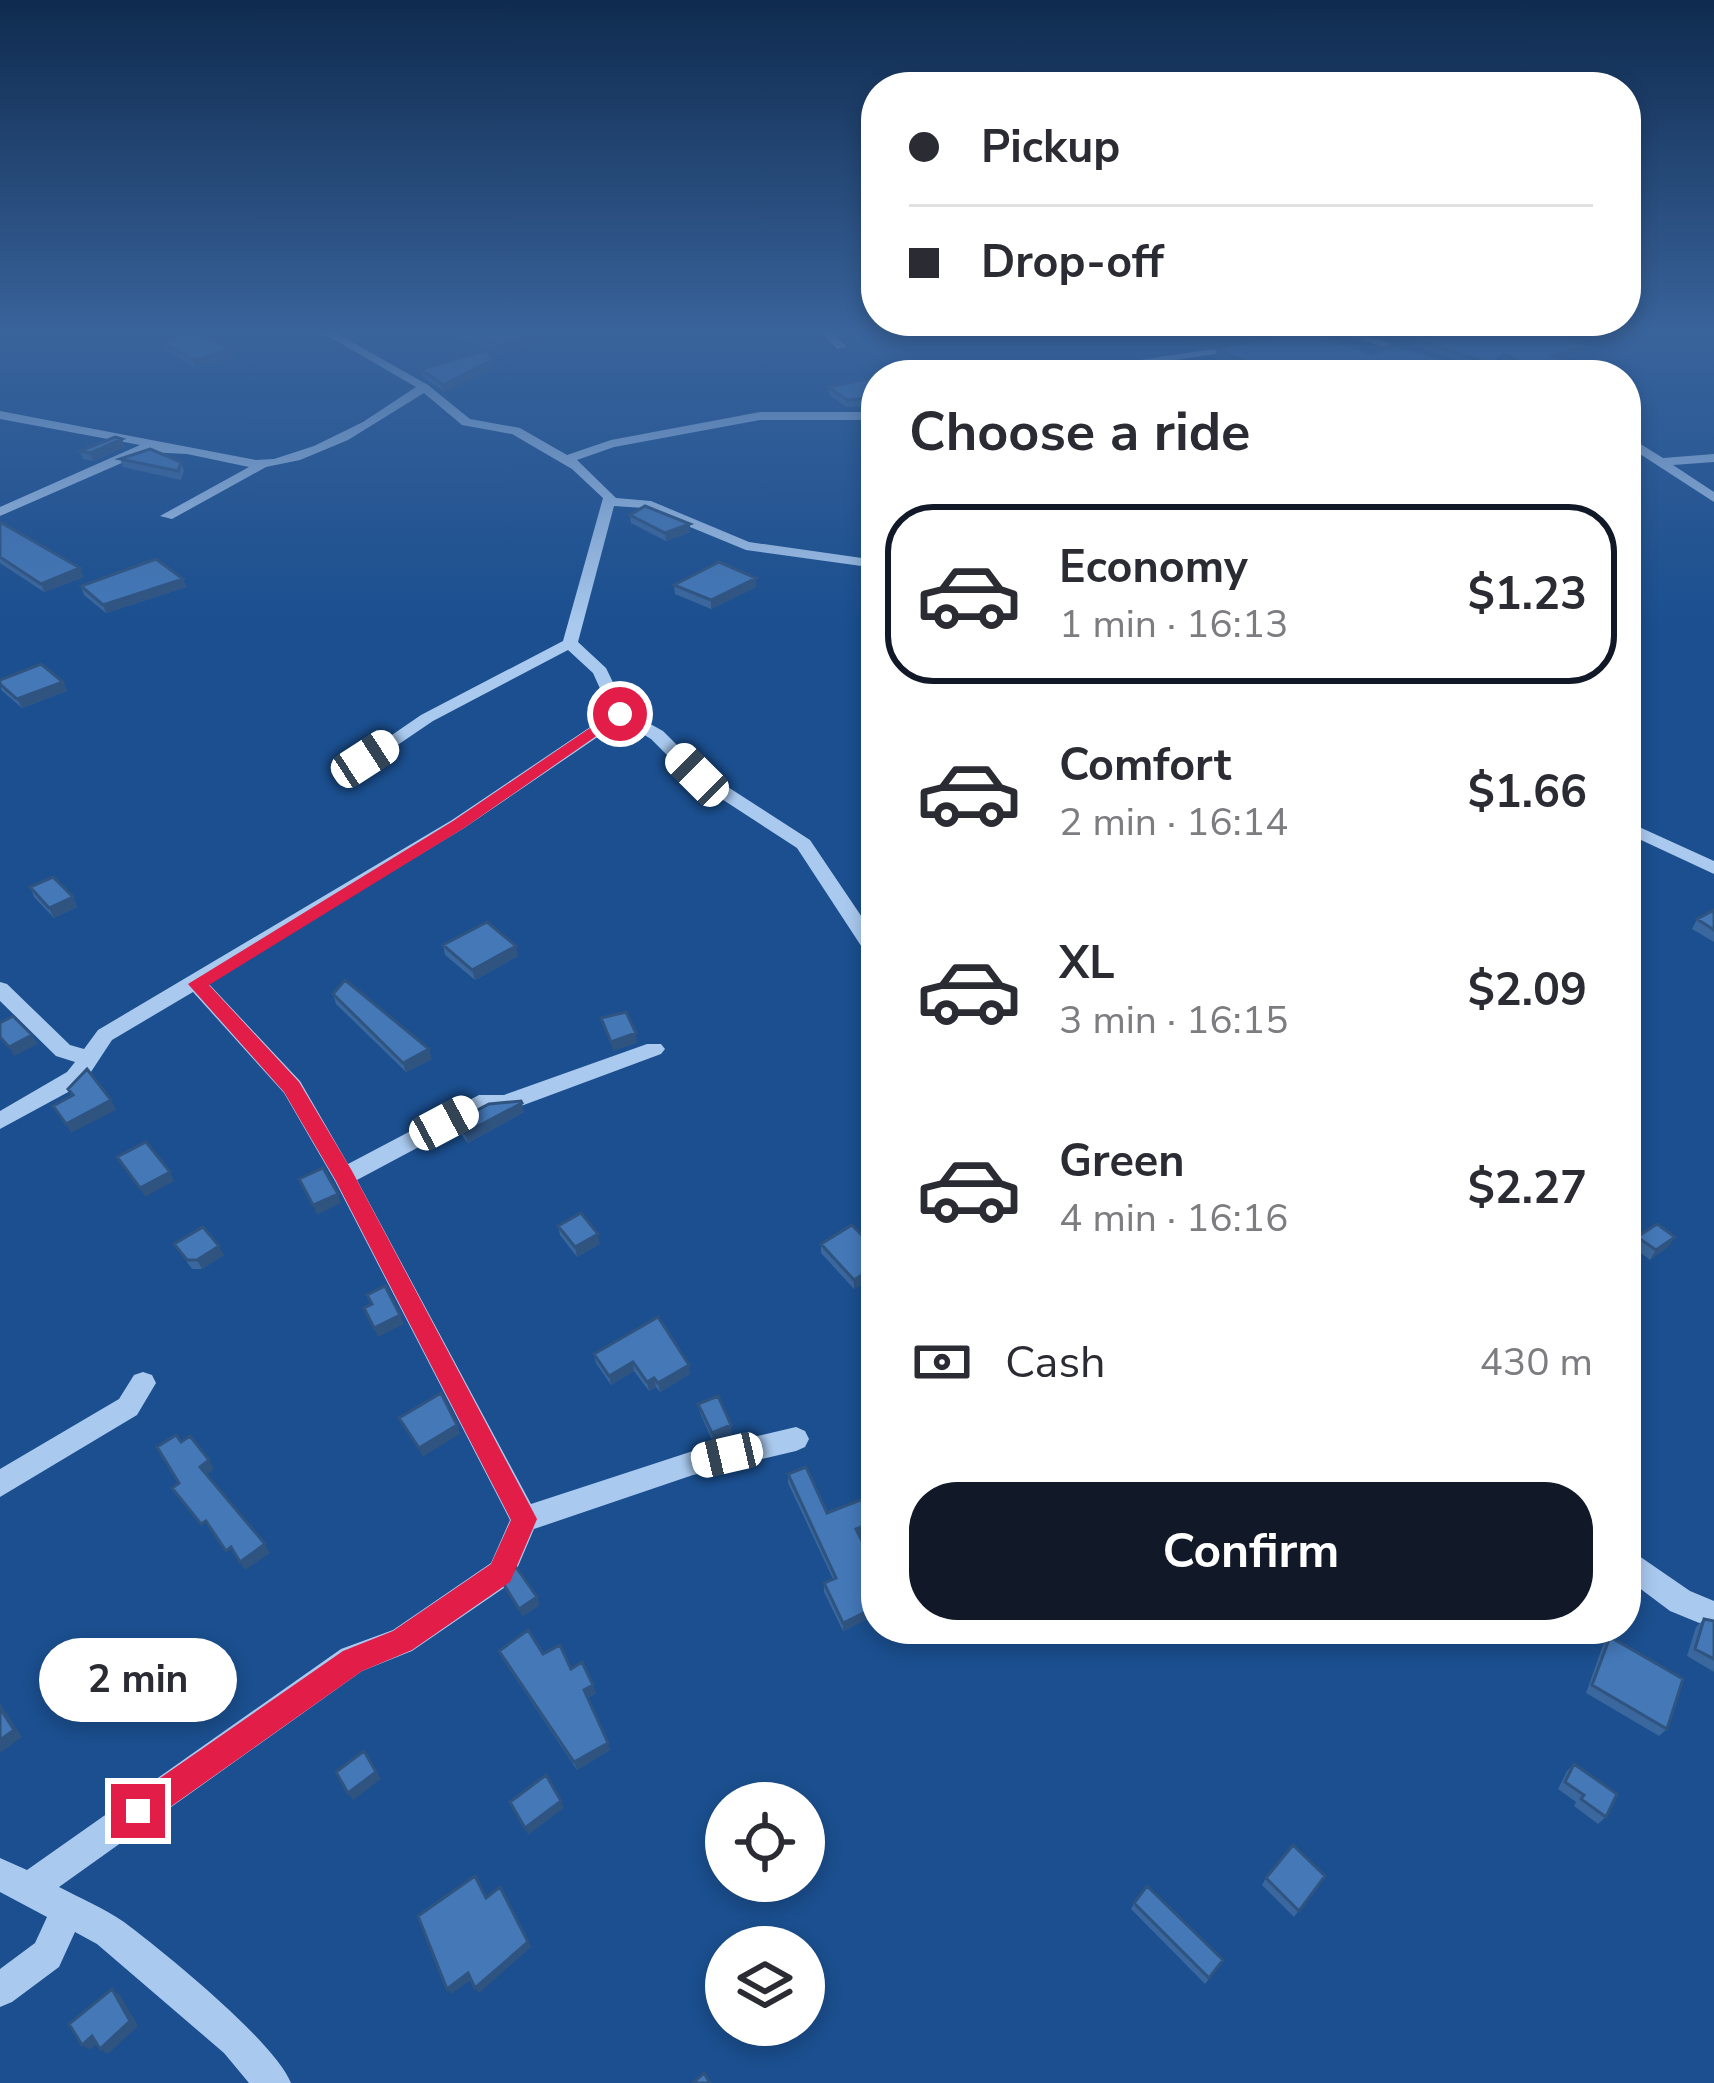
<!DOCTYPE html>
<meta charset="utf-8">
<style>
:root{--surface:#fff;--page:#f7f7f7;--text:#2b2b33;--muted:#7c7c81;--line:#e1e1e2;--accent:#111827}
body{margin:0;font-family:"Nunito Sans",sans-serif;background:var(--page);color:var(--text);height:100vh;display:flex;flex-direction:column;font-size:45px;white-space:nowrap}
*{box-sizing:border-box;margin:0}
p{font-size:39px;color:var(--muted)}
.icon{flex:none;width:66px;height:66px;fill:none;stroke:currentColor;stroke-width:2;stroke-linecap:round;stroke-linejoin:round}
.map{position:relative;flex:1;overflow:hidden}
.details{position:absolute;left:861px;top:360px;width:780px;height:1284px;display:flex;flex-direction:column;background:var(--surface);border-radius:48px;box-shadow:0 6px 18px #0003}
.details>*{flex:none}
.guide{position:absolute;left:861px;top:72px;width:780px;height:264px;border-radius:48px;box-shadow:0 6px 18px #0003;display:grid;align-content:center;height:264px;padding:0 48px;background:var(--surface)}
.buttons{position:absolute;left:705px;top:1782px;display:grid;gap:24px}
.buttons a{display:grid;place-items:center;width:120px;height:120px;border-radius:50%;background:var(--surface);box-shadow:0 6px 18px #0003;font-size:60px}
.end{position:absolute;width:54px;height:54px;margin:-27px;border:15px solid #e11d48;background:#fff;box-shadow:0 0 0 6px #fff}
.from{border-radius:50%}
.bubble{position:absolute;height:84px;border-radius:42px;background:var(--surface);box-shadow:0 6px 18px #0003;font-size:39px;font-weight:700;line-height:84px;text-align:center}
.car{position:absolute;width:36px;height:72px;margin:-36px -18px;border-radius:15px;box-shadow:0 0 9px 3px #0007;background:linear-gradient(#fff 24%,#345 0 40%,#fff 0 76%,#345 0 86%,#fff 0)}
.guide b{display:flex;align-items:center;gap:42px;height:114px;font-size:45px}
.guide b+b{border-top:3px solid var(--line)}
.guide i{width:30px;height:30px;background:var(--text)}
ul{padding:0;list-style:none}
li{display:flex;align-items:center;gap:36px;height:180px;margin:0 24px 18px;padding:0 24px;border:6px solid transparent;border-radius:48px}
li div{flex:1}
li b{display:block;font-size:45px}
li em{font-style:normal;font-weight:700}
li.on{border-color:var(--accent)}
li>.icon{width:108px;height:108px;stroke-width:1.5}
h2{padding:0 48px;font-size:54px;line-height:144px}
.pay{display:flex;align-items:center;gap:30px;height:132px;padding:0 48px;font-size:45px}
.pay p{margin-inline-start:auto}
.primary-button{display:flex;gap:24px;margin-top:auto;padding:24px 48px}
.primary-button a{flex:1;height:138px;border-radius:48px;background:var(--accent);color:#fff;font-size:48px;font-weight:700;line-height:138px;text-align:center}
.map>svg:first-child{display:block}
</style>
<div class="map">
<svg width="1714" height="2083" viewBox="0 0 1714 2083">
<rect width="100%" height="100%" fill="#1b4f8f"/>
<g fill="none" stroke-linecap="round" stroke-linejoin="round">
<!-- minor -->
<path fill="#a9c9ee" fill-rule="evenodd" d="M323,333H336L428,385L470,419L520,428L567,455L611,440L760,412H876V420H760L614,447L577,460L616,498L651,501L749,542L876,560V568L746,550L644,508L614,506L578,642L606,668L627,711L663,731L703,771L810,840L876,938V960L869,958L797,848L691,779L651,739L621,721L464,828L208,983L300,1081L348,1164L479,1095H504L647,1044H661L665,1049L661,1054L513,1109H490L357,1180L531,1504L693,1451L796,1427L805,1431L809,1439L805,1447L796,1451L693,1475L534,1529L511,1583L412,1651L362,1671L59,1887C80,1898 104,1908 124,1922C164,1952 274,2041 291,2083H249L224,2053L97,1944L75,1932L59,1967L12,2002L0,2007V1969L35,1943L47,1917L0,1892V1858L27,1870L341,1649L393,1630L491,1563L510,1520L335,1181L284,1093L193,992L112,1040L83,1084L0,1129V1111L67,1072L75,1062L56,1056L0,1001V982L7,984L70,1045L84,1049L98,1030L452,820L611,713L593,673L568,650L433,721L371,763L365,764L357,759L421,715L563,641L603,498L572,469L512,434L462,425L424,393L348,440L300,460L266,467L172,519L160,516L249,467L187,454L147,452L0,516V507L140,445L0,419V411L256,460L274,459L314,446L363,422L416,387Z
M822,333H833L847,347L837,349Z
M1337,333H1356L1423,353L1417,356Z
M1240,345L1246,348L1244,350L1071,375H1040Z
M1626,435L1663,458L1714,454V462L1673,465L1714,492V502L1626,445Z
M1626,821L1714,861V874L1626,833Z
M143,1372L152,1375L156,1383L137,1415L0,1497V1469L119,1399L134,1375Z
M1626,1547L1690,1591L1714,1601V1629L1670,1611L1626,1578Z"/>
</g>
<!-- wall -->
<path fill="#3a679d" d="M157,333H199L234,357L195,368L165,349L162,342L167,340Z
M444,333H548L549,335L501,353Z
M1414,339L1586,353L1562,360L1575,374L1529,375L1502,362L1489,371L1412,346Z
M1217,349L1372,354L1480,369L1478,375H1247L1215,359Z
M493,367L444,392L423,377L421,369Z
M876,377V406L847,407L829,395V387Z
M122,439L125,447L93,461L83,459L80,451Z
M120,459L181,462L184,471L181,480L123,467Z
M630,515L690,532L666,541L631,523Z
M0,522L84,577L44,592L0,563Z
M183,579L186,587L106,613L84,595L81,586Z
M674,585L756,587L711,609L675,594Z
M0,680L63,682L67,691L22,708L1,690Z
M30,887L73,897L77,907L54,918L34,897Z
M1714,910V942L1692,929L1697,919Z
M443,945L518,956L475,980L445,955Z
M333,994L432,1059L406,1072L336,1004Z
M524,1112L468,1143L458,1131L455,1122Z
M558,1226L600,1244L577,1257L560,1235Z
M1637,1237L1669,1246L1650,1260L1632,1246Z
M174,1244L224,1255L202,1269H192Z
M821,1244L876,1250V1276L854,1289L821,1253Z
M594,1354L690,1374L660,1392L656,1387L649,1391L634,1371L611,1385L596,1363Z
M698,1404L732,1434L713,1442L700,1413Z
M788,1474L827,1513L876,1529L859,1536L876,1569V1615L843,1631L824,1592V1583L833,1579L788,1483Z
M1704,1619L1714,1621V1672L1687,1656L1696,1627Z
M1303,1629H1323L1316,1639Z
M1610,1637L1667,1729L1659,1736L1586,1693L1603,1645Z
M499,1651L543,1654L571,1669L596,1693L587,1698L610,1750L577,1770L502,1658Z
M1574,1764L1606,1817L1598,1824L1574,1806L1576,1802L1558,1789L1567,1771Z
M1325,1876L1294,1917L1262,1885L1266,1878Z
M1134,1903L1223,1960L1205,1984L1131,1909Z"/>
<!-- shaded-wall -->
<path fill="#305480" d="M532,333L549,335L501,353L500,345Z
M1191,333H1260L1188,347Z
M1589,346L1586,353L1551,363L1553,356Z
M231,350L234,357L195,368L193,360Z
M1504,354L1502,362L1489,371L1491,364Z
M492,360L493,367L444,392L443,385Z
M1577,367L1575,374L1545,375V374Z
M1387,369L1386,375H1360Z
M122,439L125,447L93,461L90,453Z
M1636,474L1632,483L1626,484V477Z
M690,524V532L666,541L665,533Z
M80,568L84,577L44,592L41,584Z
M756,578V587L711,609V600Z
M183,579L186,587L106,613L103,605Z
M63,682L67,691L22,708L17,699Z
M73,897L77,907L54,918L49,908Z
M516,946L518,956L475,980L472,970Z
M636,1033L637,1043L613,1051L611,1042Z
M32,1035L38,1044L14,1056L9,1047Z
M429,1049L432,1059L406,1072L403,1063Z
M111,1100L116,1110L71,1133L66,1124Z
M522,1103L524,1112L468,1143L465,1133Z
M170,1172L174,1181L145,1197L140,1188Z
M338,1194L341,1203L317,1215L313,1205Z
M598,1234L600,1244L577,1257L575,1247Z
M1675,1237L1669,1246L1650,1260L1656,1250Z
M219,1246L224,1255L202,1269L197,1260Z
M876,1266V1276L854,1289V1280Z
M400,1315L404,1324L378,1337L374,1328Z
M633,1362L634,1371L611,1385L609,1376Z
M689,1365L690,1374L660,1392L658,1383Z
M654,1378L656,1387L649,1391L647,1382Z
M457,1425L460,1434L422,1457L419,1448Z
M731,1425L732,1434L713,1442L712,1433Z
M209,1460L214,1469L206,1475L200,1467Z
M876,1521V1529L856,1538V1529Z
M265,1544L270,1553L245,1570L240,1562Z
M537,1597L540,1605L522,1617L519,1609Z
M876,1607V1615L843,1631V1623Z
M593,1685L596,1693L586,1698L584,1690Z
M0,1703L22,1737L0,1753Z
M608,1743L610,1750L577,1770L574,1762Z
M364,1751L381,1779L353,1800L348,1793Z
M561,1801L564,1808L528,1835L525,1828Z
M500,1887L531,1947L479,1993L475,1988Z
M468,1973L472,1979L451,1994L447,1989Z
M112,1989L120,1995L138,2026L108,2054L100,2049Z
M92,2036L100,2041L90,2050L82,2045Z"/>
<!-- building -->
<path fill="#4478b7" stroke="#305480" stroke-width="3" d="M165,333H199L231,350L193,360L162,342L174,339Z
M464,333H532L500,345Z
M1281,333H1318L1372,354L1392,345L1480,369L1471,375H1402L1387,369L1360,375H1272L1217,349Z
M1435,333H1560L1589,346L1553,356L1577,367L1545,374L1504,354L1491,364L1414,339Z
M488,350L492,360L443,385L421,369Z
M876,377V398L847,400L829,387Z
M115,437L122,439L90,453L80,451Z
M150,449L181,462L178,471L120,459Z
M645,506L690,524L665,533L630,515Z
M0,522L80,568L41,584L0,557Z
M156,559L183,579L103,605L81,586Z
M719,562L756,578L711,600L674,585Z
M41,664L63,682L17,699L0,684V680Z
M53,877L73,897L49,908L30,887Z
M1714,910V930L1697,919Z
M487,922L516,946L472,970L443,945Z
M345,980L429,1049L403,1063L333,994Z
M626,1012L636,1033L611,1042L601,1018Z
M13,1016L32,1035L9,1047L0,1037V1023Z
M87,1069L111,1100L66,1124L53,1106L73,1095L68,1089Z
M521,1101L522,1103L465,1133L455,1122L489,1104Z
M146,1142L170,1172L140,1188L117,1157Z
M323,1168L338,1194L313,1205L299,1179Z
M581,1213L598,1234L575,1247L558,1226Z
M1657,1224L1675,1237L1656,1250L1637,1237Z
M852,1225L876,1250V1266L854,1280L821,1244Z
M203,1227L219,1246L197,1260H187L174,1244Z
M385,1286L400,1315L374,1328L364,1308L372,1304L367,1295Z
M658,1317L689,1365L658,1383L654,1378L647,1382L633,1362L609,1376L594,1354Z
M441,1393L457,1425L419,1448L399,1418Z
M718,1396L731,1425L712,1433L698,1404Z
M176,1435L181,1442L190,1436L209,1460L200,1467L265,1544L240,1562L231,1547L226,1551L206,1521L201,1524L172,1488L179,1483L157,1447Z
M806,1467L827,1513L868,1497L876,1513V1521L856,1529L876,1569V1607L843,1623L824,1583L836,1578L788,1474Z
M516,1567L537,1597L519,1609L503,1583Z
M1704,1619L1714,1621V1659L1695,1649Z
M528,1630L543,1654L560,1645L571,1669L582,1662L593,1685L584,1690L608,1743L574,1762L499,1651Z
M1610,1637L1683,1679L1667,1729L1592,1685Z
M0,1708L14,1730L0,1740Z
M364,1751L376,1772L348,1793L336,1772Z
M1574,1764L1617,1794L1606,1817L1581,1799L1584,1795L1565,1782Z
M546,1775L561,1801L525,1828L510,1802Z
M1293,1845L1325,1876L1299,1911L1266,1878Z
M475,1876L486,1898L500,1887L528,1942L475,1988L468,1973L447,1989L418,1916Z
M1147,1886L1223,1960L1209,1978L1134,1903Z
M112,1989L130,2021L100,2049L92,2036L82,2045L69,2024Z
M704,2073L710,2083H693Z"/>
<!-- sky -->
<linearGradient id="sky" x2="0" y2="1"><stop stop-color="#0f2b4f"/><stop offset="0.53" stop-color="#39639b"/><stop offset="1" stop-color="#39639b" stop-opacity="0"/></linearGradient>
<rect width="1714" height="625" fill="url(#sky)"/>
<!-- route -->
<path fill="#e11d48" d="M615,711L628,714L464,828L209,985L299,1082L352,1171L537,1519L510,1582L412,1650L362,1671L149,1822L138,1826L127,1822L123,1811L127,1801L343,1651L393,1631L491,1564L511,1520L336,1181L284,1092L188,984L453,821Z"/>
</svg>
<div class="buttons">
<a><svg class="icon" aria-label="locate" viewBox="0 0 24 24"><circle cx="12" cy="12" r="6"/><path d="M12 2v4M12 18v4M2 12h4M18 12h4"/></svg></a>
<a><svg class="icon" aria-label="layers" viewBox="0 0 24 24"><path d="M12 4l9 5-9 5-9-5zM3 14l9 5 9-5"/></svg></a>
</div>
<i class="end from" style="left:620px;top:714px"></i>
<i class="end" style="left:138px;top:1811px"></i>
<div class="bubble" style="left:39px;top:1638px;width:198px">2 min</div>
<i class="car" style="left:365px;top:759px;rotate:57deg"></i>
<i class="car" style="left:697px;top:775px;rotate:315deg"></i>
<i class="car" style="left:444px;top:1123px;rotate:62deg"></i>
<i class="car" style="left:727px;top:1455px;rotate:257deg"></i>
<div class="guide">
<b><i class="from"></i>Pickup</b>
<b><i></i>Drop-off</b>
</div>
<section class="details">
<h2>Choose a ride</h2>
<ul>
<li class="on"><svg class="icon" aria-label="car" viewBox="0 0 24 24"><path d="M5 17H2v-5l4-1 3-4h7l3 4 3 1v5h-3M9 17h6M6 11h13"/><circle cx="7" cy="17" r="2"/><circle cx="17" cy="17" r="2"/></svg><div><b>Economy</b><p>1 min · 16:13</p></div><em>$1.23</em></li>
<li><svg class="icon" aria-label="car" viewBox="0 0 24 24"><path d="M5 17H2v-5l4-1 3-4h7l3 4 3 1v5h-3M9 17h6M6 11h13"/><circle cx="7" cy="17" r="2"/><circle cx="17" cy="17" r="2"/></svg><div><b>Comfort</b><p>2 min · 16:14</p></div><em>$1.66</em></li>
<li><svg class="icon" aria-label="car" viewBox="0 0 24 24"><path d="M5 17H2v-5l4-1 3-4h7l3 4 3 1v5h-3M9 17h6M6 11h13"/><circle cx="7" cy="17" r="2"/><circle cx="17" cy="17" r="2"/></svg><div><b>XL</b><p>3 min · 16:15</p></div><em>$2.09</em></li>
<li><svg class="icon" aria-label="car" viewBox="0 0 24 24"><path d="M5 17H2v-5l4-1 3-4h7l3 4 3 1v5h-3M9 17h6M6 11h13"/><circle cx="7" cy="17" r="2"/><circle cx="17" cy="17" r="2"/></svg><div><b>Green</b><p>4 min · 16:16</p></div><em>$2.27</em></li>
</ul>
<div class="pay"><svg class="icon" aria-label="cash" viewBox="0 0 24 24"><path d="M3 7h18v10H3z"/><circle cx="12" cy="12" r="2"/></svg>Cash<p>430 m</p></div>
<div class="primary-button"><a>Confirm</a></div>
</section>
</div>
